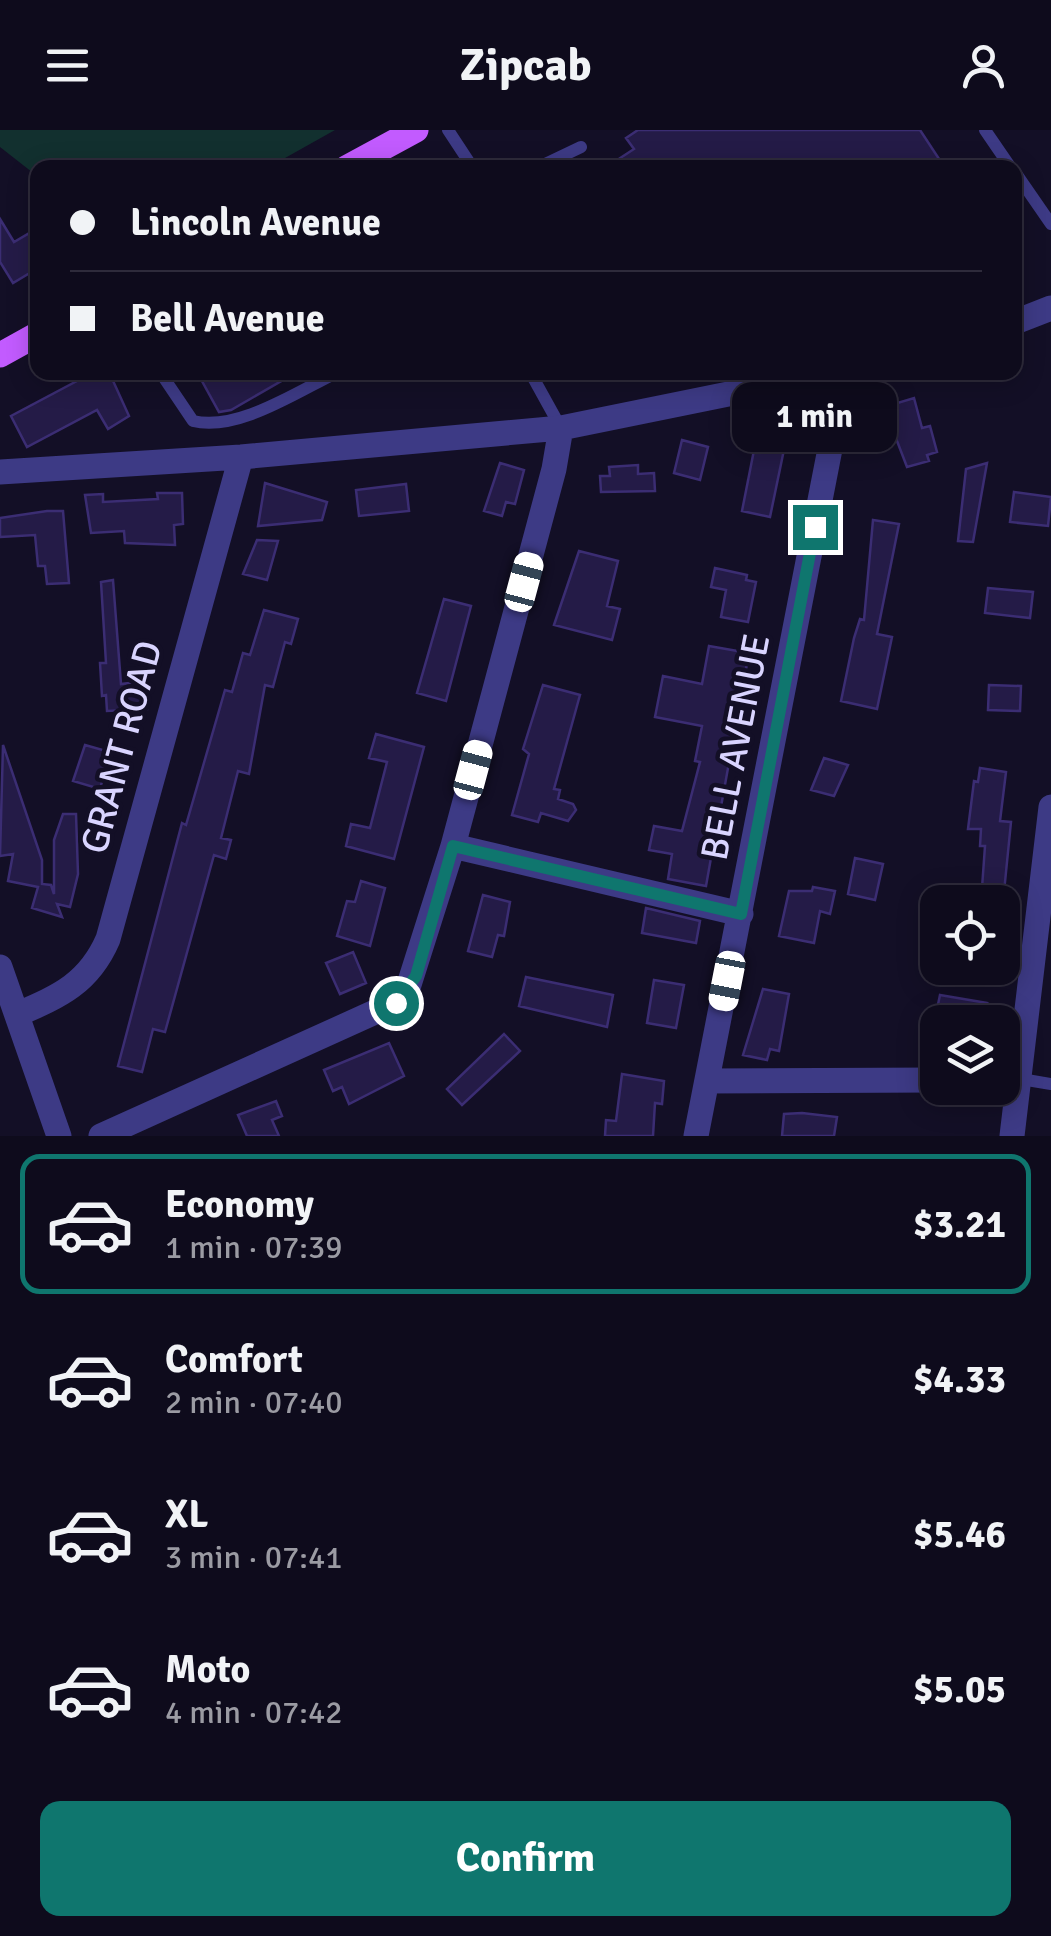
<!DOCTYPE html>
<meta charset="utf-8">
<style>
:root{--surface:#0e0b1c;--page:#1c1929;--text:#f1f3f6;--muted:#9b9ba3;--line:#2e2b3b;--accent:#0f766e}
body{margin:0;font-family:Signika,sans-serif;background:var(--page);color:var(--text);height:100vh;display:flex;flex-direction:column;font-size:38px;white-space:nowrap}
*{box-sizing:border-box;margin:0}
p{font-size:32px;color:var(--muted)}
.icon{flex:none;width:55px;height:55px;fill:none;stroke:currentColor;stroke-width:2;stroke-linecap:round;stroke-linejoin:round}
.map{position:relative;height:1006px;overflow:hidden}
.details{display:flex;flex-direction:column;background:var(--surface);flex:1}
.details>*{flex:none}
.hud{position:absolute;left:30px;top:30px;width:992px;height:220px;border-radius:20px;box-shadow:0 5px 25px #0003,0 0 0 2px var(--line);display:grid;align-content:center;height:220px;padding:0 40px;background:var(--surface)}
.buttons{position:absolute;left:920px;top:755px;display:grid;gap:20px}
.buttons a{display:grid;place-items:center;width:100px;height:100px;border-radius:20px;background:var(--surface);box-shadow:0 5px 25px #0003,0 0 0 2px var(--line);font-size:50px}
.end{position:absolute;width:45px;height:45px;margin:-22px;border:12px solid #0f766e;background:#fff;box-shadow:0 0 0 5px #fff}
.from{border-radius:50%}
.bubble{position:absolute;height:70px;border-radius:20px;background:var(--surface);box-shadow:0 5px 25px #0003,0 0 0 2px var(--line);font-size:32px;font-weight:800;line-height:70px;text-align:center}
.car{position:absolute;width:30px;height:60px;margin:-30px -15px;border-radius:12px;box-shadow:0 0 8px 2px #0007;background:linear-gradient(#fff 24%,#345 0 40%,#fff 0 76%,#345 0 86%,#fff 0)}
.hud b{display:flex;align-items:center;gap:35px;height:95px;font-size:38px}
.hud b+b{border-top:2px solid var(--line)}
.hud i{width:25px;height:25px;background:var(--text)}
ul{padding:18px 0 0;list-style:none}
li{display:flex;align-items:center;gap:30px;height:140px;margin:0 20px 15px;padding:0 20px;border:5px solid transparent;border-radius:20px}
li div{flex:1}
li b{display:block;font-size:38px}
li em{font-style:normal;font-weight:800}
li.on{border-color:var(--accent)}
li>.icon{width:90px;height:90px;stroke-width:1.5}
.button{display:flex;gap:20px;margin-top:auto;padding:20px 40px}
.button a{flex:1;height:115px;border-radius:20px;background:var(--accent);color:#fff;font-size:40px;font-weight:800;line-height:115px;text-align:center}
header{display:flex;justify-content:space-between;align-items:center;height:130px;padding:0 40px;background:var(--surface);font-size:45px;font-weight:800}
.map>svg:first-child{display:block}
</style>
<header><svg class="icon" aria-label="menu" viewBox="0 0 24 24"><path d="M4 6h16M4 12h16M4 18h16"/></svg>Zipcab<svg class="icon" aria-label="person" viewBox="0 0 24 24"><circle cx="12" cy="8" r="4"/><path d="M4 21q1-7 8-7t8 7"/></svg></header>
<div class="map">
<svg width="1051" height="1006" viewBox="0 0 1051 1006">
<rect width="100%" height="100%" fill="#130f26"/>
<!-- green -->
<path fill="#12302f" d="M0,0H335L269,37L38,38L37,46L0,17Z"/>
<!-- building -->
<path fill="#241b47" stroke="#3b2d73" stroke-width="2.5" d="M638,0H920L945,38H605L634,19L626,8Z
M0,89L14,112L38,98V138L13,153L0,132Z
M94,242H109L129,286L108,299L97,280L27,317L11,286Z
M197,242H297L231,280L219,282Z
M914,268L922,298L930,296L937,322L927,325L929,331L907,337L884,277Z
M757,305L786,310L770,387L742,381Z
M682,310L708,317L700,350L674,343Z
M500,333L524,340L515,374L506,372L502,386L484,381Z
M987,333L973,412L958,411L966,339Z
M638,335V344L654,343L655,361L601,362L600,346H610L609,337Z
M265,353L327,372L322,390L258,396Z
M406,354L409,381L359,386L356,360Z
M1014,362L1051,367L1048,396L1010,392Z
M157,363H182L183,394L174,395L175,415L125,413L124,401L91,403L85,365L103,364V372L158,369Z
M47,381H63L69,453L47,454L45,436H38L35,405L0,407V388Z
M873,390L899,394L877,504L892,507L877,579L841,571L854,508L860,489L864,490Z
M257,410L278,411L267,450L243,444Z
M579,421L618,431L607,476L620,479L612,510L554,495Z
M715,438L747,445L746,450L756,452L748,492L721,487L726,460L711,457Z
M113,450L121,554L138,552V559H146L147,579L107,581L106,565L102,566L100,533H106L101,452Z
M988,458L1033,462L1030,488L985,483Z
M444,469L471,476L446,571L417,563Z
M264,480L298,489L291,514L285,512L273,557L265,555L249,644L238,641L221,708L231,710L226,729L214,725L165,902L153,899L142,942L118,936L182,693L186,695L225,560L232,562L243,523L250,525Z
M709,516L749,523L720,682L711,680L702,726L711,728L706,756L668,749L672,724L649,720L654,696L682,701L700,632L695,631L702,596L655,587L663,546L702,554Z
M543,555L580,565L554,659L560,660L558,669L573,674L576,680L568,691L541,683L538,692L512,685L529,624L523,619Z
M989,555L1021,556L1020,581L988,580Z
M376,604L424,617L394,729L346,716L351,694L370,698L387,632L369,628Z
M3,615L42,730V754L51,755L54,764V710L63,684H76L78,744L70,777L57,774L62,787L32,778L38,757L8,751L13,724L0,726Z
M85,615L110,622L100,659L73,651Z
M824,628L848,635L834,666L811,660Z
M980,638L1006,642L1000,691L1011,692L1003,772H981L985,716H980L981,699H968L974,651L978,652Z
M855,728L883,734L875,770L848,764Z
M361,751L385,758L370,816L337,806L347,771L355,772Z
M813,757L835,761L830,784L820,781L814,813L779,806L789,761H812Z
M483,765L510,772L504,806L498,805L492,827L468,821Z
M646,778L700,791L696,813L642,803Z
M353,822L366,853L340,864L326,833Z
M526,847L613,865L607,897L519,876Z
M654,850L684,855L676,898L647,893Z
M763,859L789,864L779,921L770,919L767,930L743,925Z
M940,865L987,873L992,876L988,892H965L936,884Z
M504,904L520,921L462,975L447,959Z
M389,913L404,946L349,974L342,957L333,961L324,940Z
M622,944L664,951L662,974L655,973L653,1006H605L606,990L616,991Z
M276,971L282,986L272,990L279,1006H247L238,985Z
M802,983L837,987L834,1006H782L784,984Z"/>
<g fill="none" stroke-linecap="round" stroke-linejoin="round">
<!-- service -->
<path stroke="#3d3a85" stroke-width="12" d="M448,0L473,38
M985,0L1011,38
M537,38L581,17
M1015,42L1051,94
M160,242L193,291C238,302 298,261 338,242
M530,242L561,298
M1021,949L1051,954"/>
<!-- minor -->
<path stroke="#3d3a85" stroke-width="25" d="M1015,192L1051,178
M0,342L241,327L561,298L837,242
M453,716L741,784
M0,837L59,1006
M18,884C60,866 89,853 108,809L241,327
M707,951L938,950
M101,1006L395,873L407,861L453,716L554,339L561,298
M696,1006L845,242
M1012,1006L1051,677"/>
<!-- primary -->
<path stroke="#c25bff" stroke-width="25" d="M346,38L416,0
M0,225L38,204"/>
</g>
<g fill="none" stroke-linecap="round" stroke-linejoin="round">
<!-- route -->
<path stroke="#0f766e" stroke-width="12" d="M396,873L416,846L453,716L741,784L815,397"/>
</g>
<g text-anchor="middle" stroke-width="9" stroke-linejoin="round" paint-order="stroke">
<!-- street labels -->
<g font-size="38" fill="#d9d4ff" stroke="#130f26">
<text transform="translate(121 617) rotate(-75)" y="13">GRANT ROAD</text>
<text transform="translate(735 617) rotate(-79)" y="13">BELL AVENUE</text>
</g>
</g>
</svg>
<div class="buttons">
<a><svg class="icon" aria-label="locate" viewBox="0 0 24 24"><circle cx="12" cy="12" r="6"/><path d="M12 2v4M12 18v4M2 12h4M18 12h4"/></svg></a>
<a><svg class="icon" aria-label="layers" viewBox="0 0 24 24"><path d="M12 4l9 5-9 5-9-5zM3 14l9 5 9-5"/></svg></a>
</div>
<i class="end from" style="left:396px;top:873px"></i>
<i class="end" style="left:815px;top:397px"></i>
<div class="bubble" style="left:732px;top:252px;width:165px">1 min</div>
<i class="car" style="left:524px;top:452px;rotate:15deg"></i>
<i class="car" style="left:473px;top:640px;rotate:15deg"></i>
<i class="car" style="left:727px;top:851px;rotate:191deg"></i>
<div class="hud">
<b><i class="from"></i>Lincoln Avenue</b>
<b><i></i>Bell Avenue</b>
</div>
</div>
<section class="details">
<ul>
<li class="on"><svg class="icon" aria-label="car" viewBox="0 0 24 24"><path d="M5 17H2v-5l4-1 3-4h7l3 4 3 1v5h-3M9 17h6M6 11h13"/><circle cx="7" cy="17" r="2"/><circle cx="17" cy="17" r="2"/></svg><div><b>Economy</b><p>1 min · 07:39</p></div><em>$3.21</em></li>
<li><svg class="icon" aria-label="car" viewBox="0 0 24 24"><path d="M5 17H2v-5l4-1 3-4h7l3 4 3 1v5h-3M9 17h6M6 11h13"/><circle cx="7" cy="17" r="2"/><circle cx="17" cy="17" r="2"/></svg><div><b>Comfort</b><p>2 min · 07:40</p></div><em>$4.33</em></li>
<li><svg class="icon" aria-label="car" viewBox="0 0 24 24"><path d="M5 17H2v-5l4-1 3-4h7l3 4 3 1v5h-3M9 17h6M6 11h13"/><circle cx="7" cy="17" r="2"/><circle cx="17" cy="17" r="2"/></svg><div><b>XL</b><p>3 min · 07:41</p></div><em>$5.46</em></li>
<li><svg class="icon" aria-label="car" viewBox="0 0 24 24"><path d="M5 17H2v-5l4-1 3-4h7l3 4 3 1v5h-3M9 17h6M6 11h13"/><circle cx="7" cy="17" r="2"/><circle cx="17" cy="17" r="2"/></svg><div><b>Moto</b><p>4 min · 07:42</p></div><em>$5.05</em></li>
</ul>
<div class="button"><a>Confirm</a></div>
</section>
